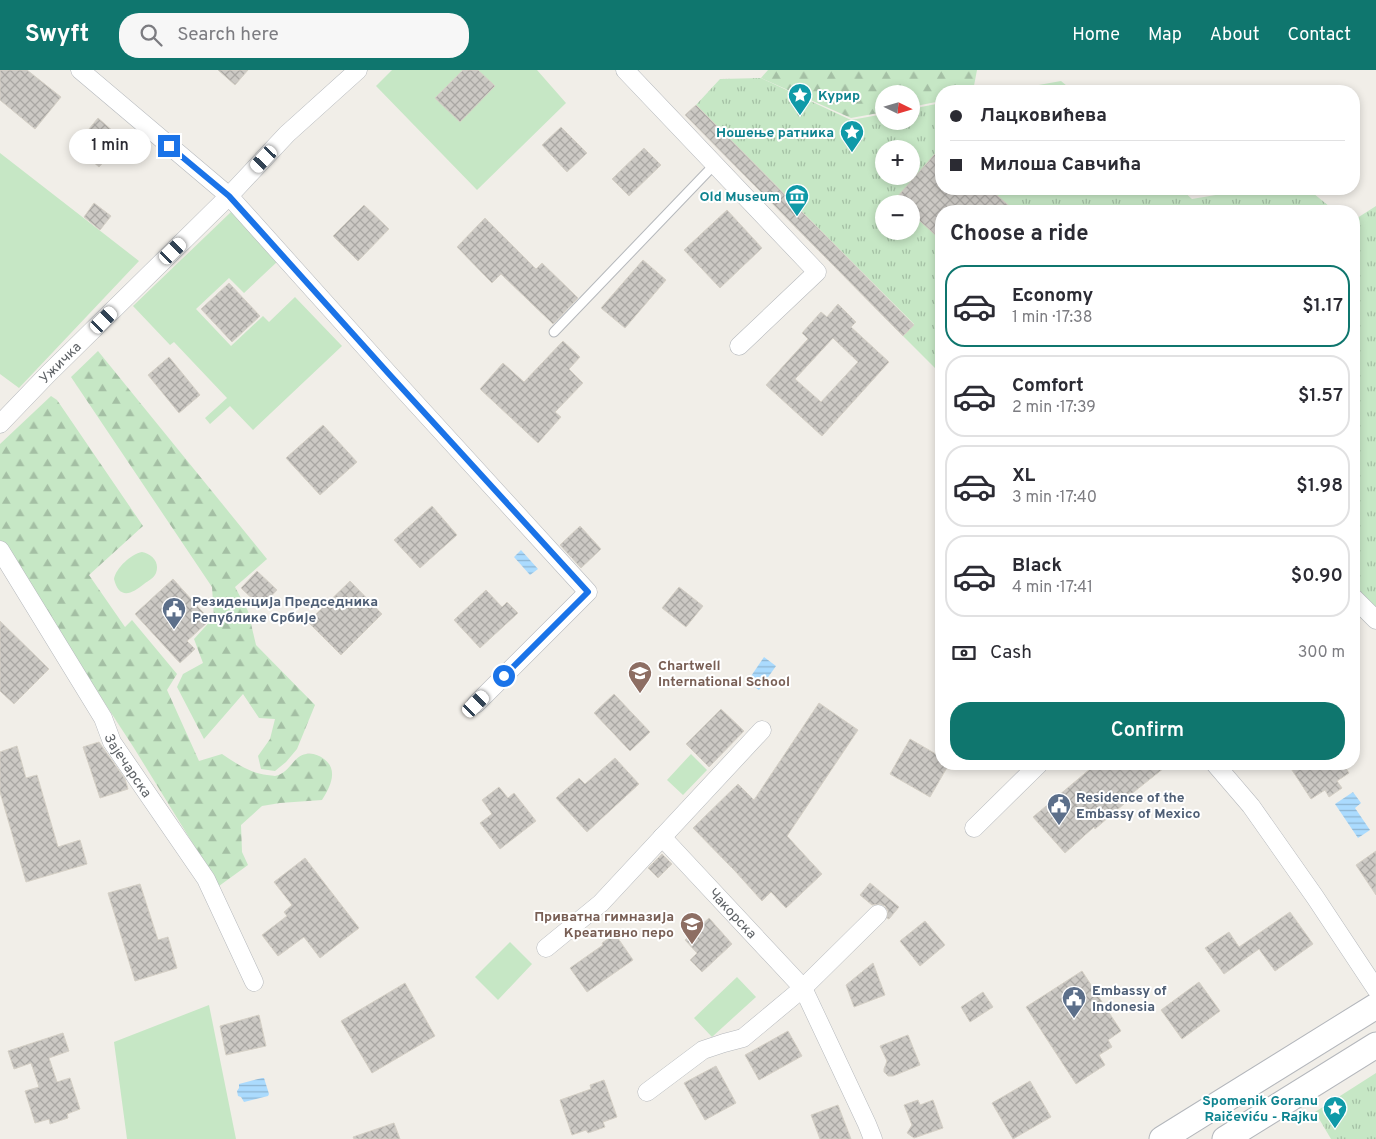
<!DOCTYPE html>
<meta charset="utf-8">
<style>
:root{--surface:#fff;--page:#f7f7f7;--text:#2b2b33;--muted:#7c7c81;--line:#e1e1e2;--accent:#0f766e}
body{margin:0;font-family:Overpass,sans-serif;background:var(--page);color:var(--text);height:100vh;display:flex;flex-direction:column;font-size:19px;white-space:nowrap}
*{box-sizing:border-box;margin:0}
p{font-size:16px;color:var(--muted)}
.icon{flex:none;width:28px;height:28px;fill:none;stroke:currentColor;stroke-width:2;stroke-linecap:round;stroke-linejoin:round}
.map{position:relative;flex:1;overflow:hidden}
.drawer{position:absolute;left:935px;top:135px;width:425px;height:565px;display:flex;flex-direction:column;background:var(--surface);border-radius:20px;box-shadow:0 2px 8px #0003}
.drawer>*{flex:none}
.hud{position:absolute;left:935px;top:15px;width:425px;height:110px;border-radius:20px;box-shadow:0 2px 8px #0003;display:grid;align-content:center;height:110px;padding:0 15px;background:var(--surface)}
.needle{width:32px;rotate:95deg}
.fabs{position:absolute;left:875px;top:15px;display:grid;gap:10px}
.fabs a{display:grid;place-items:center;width:45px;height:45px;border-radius:50%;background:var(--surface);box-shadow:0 2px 8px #0003;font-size:25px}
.end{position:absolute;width:22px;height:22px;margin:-11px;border:6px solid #1a73e8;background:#fff;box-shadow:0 0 0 2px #fff}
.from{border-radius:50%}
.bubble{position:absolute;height:35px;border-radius:18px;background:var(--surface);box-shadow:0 2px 8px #0003;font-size:16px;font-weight:600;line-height:35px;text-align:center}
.car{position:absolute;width:15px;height:30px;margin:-15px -8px;border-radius:6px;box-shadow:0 0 4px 1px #0007;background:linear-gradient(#fff 24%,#345 0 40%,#fff 0 76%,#345 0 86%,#fff 0)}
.hud b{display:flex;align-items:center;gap:18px;height:48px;font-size:19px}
.hud b+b{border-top:1px solid var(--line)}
.hud i{width:12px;height:12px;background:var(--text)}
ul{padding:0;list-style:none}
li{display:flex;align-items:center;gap:15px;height:82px;margin:0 10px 8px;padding:0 5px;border:2px solid var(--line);border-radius:20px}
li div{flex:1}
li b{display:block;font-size:19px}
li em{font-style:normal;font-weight:600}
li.on{border-color:var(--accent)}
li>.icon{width:45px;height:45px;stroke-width:1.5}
h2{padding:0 15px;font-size:22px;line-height:60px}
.pay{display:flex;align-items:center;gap:12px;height:55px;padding:0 15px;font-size:19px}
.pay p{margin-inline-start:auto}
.button{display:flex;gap:10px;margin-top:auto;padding:10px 15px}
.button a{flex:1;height:58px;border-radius:20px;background:var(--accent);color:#fff;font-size:20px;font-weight:600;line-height:58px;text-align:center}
header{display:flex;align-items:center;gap:30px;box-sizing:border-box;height:70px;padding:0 25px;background:var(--accent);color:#fff}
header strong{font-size:24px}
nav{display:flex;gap:28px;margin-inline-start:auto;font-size:18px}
.search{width:350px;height:45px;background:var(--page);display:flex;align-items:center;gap:12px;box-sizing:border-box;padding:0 18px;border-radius:20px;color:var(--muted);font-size:19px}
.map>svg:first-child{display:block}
</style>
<header>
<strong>Swyft</strong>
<div class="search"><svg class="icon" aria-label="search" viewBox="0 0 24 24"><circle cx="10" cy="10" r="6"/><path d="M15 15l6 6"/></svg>Search here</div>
<nav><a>Home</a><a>Map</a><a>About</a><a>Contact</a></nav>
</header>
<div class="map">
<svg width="1376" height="1069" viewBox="0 0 1376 1069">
<defs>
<pattern id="forest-firs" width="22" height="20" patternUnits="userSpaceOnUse" patternTransform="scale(1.25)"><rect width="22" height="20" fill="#c6e7c5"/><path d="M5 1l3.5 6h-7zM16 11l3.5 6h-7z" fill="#a4bfa4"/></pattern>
<pattern id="park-tufts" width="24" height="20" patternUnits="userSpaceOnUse" patternTransform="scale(1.25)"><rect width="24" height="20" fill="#c6e7c5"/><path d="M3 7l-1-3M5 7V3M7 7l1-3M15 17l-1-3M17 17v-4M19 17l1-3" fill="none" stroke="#a4bfa4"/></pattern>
<pattern id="water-rules" width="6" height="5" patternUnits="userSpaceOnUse" patternTransform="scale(1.25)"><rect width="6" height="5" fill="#abdbfe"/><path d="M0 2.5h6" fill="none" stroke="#8eb5d1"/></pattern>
<pattern id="building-cross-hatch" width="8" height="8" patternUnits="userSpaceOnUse" patternTransform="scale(1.25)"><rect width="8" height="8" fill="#ccc9c4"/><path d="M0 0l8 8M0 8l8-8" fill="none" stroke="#a9a7a3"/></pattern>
</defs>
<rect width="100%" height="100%" fill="#f1eee8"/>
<!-- green -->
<path fill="#c6e7c5" d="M392,0H537L566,33L477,120L376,16Z
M0,83L139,191L19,318L0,304Z
M231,142L278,191L244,223L229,208L196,239L231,276L263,246L269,252L295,227L342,276L253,360L230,336L210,354L205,348L227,328L174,272L170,275L133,236Z
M142,482C152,484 160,492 156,503C154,508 148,511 144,514C132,524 119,530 114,509C116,498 131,484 142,482Z
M691,684L707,700L683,725L667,710Z
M510,872L532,894L498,930L475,907Z
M737,907L756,927L712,967L694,948Z
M209,935L236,1069H127L114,972Z"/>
<!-- forest -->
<path fill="url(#forest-firs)" d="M768,0H977L973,21H941V31L911,37V24H884V42L851,48L761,8Z
M98,281L267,489L235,517L248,541L256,575L315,635L297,679L286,692L275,701L261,699L258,686L270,669L275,649L259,648L243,624L204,669L177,617L183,604L203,593L194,569L214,547L212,517L71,307Z
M51,326L57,330L143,456L89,505L125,557L132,550L177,604L167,620L199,691L222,684C237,694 250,703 267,705C270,705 273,706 275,706C289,704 293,686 306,684C313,683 319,685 324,689C339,700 330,717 322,730L280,733L262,736L241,755L242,782L248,795L219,816L134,678L39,532L0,470V374Z"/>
<!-- park -->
<path fill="url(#park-tufts)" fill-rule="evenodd" d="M761,8L851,50L884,44V51H911V39L941,33V119H1181L1192,129L1251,119H1308L1335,141H941V304L903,266L914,254L696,35L720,9ZM884,79H911V106H884ZM884,134H911V161H884Z
M1061,11L1073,21H1005Z
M1376,136V538L1354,518V150Z
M1376,1003V1069H1331L1315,1042Z"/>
<!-- water -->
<path fill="url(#water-rules)" d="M521,480L538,499L530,505L514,487Z
M764,587L776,596L759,620L747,612Z
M1353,722L1361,733L1355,738L1370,760L1358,768L1335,734Z
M262,1008H264L269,1024L268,1026L244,1032L241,1027L238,1026L237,1021L239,1018V1014Z"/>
<!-- building -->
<path fill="url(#building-cross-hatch)" stroke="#d5d0c6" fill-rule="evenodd" d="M0,0H27L61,27L35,59L0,30Z
M218,0H248L235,15Z
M463,0H478L495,16L460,52L435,28Z
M696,35L914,255L903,266L685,45Z
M98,48L123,70L99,97L75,76Z
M561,57L587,83L567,102L542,75Z
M941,77V119H990L1015,141H941V170L911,143V134H891Z
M644,78L661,95L629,126L612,109Z
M94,133L111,146L100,160L84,147Z
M364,135L389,159L358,191L333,166Z
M727,140L762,178L720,218L684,180Z
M485,148L536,199L542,193L578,228L553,254L501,204L492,213L457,177Z
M643,190L666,210L625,258L601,238Z
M229,213L260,246L232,272L201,239Z
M838,234L856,252L851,257L889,292L822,366L766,315L808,269L802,263L821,242L827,247ZM833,268L858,292L821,332L795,309Z
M563,271L580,287L569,299L583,313L555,342L561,347L538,373L480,319L503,293L524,312Z
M169,287L200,325L179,343L148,305Z
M323,355L357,392L320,425L286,388Z
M432,436L457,465L420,498L394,470Z
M580,456L601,479L581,498L560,475Z
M257,501L277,520L261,537L241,518Z
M173,509L210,550L187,571L195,579L180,593L135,544Z
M350,511L382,544L341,585L308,552Z
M679,517L703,536L686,557L662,538Z
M486,520L502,537L507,532L518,543L480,578L454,550Z
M0,551L49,599L14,634L0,621Z
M614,624L650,662L630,681L594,643Z
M819,633L858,660L787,766L822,804L786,838L771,822L762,831L735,801L693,758L738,714L754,730Z
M721,639L744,661L709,697L686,674Z
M910,669L941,687V694H949L930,727L890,704Z
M99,672L125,709L128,719L100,728L83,677Z
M17,676L26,708L37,705L58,777L80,770L87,794L26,812L0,722V682Z
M615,688L639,714L587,762L556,728L579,708L585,714Z
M1096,694H1169L1130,725L1132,727L1095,759L1094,757L1065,783L1033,747Z
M1288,694H1343L1349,703L1337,711L1342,718L1329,727L1325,720L1311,729Z
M499,717L508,728L514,723L536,751L500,779L480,753L492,744L482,730Z
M1376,781V825L1356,795Z
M662,784L672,794L658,808L648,798Z
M305,788L359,858L320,888L304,867L278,886L262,865L287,846L284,842L292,835L274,812Z
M870,813L899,837L889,849L887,848L888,841L885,836L880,834L872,835L860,825Z
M140,814L158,870L168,867L177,898L135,911L108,823Z
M1290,842L1313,874L1275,901L1259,879L1224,904L1205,878L1229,862L1239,877Z
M709,848L732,874L702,902L690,890L697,883L685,870Z
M925,851L945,875L920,896L900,871Z
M615,864L633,890L587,922L570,898L603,875L602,873Z
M873,893L885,925L854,937L846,915Z
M1082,901L1121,961L1108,970L1112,977L1099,985L1105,995L1076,1014L1026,937Z
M1199,912L1220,941L1182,969L1161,940Z
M405,913L435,966L372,1003L341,951Z
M983,922L993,937L970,952L961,937Z
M259,945L266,976L226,985L220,956Z
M788,961L802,986L759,1010L745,985Z
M63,963L69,981L49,988L57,1012L70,1008L80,1039L67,1044L68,1048L50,1054L49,1049L35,1053L25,1021L39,1017L31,993L14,999L8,981Z
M908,965L920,995L893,1006H888L884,1002V999L887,991L880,976Z
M716,996L736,1033L705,1050L684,1013Z
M604,1010L617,1047L603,1052L605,1057L588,1063L586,1060L572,1065L560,1030L591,1019L590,1015Z
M1030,1011L1051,1047L1013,1069L992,1033Z
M918,1030L920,1035L933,1030L943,1058L914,1068L907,1063L912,1055L904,1035Z
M838,1035L851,1069H820L811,1045Z
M394,1053L400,1069H354L353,1067Z"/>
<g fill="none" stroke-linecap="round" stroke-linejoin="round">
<!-- lane casing -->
<g stroke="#b5b8bc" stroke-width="11">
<path id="lane" d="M554,262L715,94"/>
</g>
<!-- street casing -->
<g stroke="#b5b8bc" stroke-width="19">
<g id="street">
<path d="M80,0L229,126L389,304L588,522L476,634"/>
<path d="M625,0L817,202L739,276"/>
<path id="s1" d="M0,354L48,304L229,126L287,64L358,0"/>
<path id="s2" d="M0,480L103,648L112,672L206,809L254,912"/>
<path d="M1354,528L1376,550"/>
<path d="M1215,694L1251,736L1315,827L1376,919"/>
<path d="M974,758L1039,694"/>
<path id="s3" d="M662,767L803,918L867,1054L873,1069"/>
<path d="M546,878L601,833L762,660"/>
<path d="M647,1022L703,980L724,973L743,968L803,918L878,844"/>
</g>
</g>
<!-- secondary casing -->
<g stroke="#b4b7bc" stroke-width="27">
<path id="secondary" d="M1162,1069L1376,936
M1225,1069L1376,975"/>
</g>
<!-- lane -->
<use href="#lane" stroke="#fff" stroke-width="9"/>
<!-- street -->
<use href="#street" stroke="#fff" stroke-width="18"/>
<!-- secondary -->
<use href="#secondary" stroke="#fff" stroke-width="25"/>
</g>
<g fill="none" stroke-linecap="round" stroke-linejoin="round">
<!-- route -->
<path stroke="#1a73e8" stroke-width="6" d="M169,76L229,126L389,304L588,522L504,606"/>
</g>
<!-- icons -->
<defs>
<g id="sight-pin" transform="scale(1.25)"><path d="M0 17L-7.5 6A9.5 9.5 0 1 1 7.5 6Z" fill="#0f9aa8" stroke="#fff"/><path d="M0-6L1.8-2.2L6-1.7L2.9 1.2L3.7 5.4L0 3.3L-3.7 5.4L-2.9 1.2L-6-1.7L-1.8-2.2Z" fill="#fff"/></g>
<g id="museum-pin" transform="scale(1.25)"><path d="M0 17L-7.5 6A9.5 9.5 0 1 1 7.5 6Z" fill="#0f9aa8" stroke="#fff"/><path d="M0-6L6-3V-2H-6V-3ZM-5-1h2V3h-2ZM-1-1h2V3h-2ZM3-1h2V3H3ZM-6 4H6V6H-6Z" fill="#fff"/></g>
<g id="civic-pin" transform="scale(1.25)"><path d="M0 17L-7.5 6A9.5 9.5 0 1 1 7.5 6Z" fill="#5c6f8a" stroke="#fff"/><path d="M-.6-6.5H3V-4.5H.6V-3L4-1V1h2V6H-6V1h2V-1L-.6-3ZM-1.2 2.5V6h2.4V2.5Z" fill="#fff"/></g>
<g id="school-pin" transform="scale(1.25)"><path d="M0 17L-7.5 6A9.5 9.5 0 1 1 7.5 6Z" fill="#8d6e63" stroke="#fff"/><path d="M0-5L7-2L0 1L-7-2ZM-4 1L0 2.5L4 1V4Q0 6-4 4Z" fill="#fff"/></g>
</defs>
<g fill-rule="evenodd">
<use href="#sight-pin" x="800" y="25"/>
<use href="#sight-pin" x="852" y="62"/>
<use href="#museum-pin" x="797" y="126"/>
<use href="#civic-pin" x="174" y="539"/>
<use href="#school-pin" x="640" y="603"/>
<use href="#civic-pin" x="1059" y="735"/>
<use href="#school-pin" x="692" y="854"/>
<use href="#civic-pin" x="1074" y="928"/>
<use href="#sight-pin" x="1335" y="1038"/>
</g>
<g text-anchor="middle" stroke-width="4" stroke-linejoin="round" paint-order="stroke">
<!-- culture labels -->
<g font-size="14" font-weight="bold" fill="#0d838f" stroke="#fff" text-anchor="end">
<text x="818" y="30" text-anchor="start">Курир</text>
<text x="834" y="67">Ношење ратника</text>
<text x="780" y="131">Old Museum</text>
<text x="1318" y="1035">Spomenik Goranu<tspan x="1318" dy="16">Raičeviću - Rajku</tspan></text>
</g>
<!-- street labels -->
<g font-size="14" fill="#5f6367" stroke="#fff">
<text dy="5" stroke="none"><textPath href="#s1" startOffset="86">Ужичка</textPath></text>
<text dy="5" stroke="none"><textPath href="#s2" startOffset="251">Зајечарска</textPath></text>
<text dy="5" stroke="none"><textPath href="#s3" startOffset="104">Чакорска</textPath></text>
</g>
<!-- service labels -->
<g font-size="14" font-weight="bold" fill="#4e5e75" stroke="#fff" text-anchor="start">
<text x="192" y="536">Резиденција Председника<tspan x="192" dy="16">Републике Србије</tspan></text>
<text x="1076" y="732">Residence of the<tspan x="1076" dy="16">Embassy of Mexico</tspan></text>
<text x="1092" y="925">Embassy of<tspan x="1092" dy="16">Indonesia</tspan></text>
</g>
<!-- education labels -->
<g font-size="14" font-weight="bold" fill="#785e54" stroke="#fff" text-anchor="start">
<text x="658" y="600">Chartwell<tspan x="658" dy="16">International School</tspan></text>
<text x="674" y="851" text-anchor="end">Приватна гимназија<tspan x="674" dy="16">Креативно перо</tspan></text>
</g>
</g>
</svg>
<div class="fabs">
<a><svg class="needle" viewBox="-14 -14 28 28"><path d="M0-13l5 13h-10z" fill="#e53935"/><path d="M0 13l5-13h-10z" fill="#7c7c81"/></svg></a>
<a>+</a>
<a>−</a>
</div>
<i class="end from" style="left:504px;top:606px"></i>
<i class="end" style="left:169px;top:76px"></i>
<div class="bubble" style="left:69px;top:59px;width:82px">1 min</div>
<i class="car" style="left:264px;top:89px;rotate:223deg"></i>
<i class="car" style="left:173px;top:181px;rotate:46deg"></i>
<i class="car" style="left:104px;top:250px;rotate:45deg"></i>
<i class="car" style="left:476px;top:634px;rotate:45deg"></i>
<div class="hud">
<b><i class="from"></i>Лацковићева</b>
<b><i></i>Милоша Савчића</b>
</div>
<section class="drawer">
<h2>Choose a ride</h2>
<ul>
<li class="on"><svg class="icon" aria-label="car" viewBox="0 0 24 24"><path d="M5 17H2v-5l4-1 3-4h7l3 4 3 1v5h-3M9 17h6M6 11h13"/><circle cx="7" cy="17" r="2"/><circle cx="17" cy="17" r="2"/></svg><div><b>Economy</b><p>1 min · 17:38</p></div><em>$1.17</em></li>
<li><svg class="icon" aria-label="car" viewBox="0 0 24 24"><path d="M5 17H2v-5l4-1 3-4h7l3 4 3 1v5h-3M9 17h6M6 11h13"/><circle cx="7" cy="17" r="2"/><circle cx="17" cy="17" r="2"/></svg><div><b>Comfort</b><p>2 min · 17:39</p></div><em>$1.57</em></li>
<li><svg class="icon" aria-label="car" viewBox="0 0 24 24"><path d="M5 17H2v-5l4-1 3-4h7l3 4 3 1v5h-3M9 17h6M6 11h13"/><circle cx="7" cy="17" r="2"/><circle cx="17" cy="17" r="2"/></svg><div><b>XL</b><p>3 min · 17:40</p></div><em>$1.98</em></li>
<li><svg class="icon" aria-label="car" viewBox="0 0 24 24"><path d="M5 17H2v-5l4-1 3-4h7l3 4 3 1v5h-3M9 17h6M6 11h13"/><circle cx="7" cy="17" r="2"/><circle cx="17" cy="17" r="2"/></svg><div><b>Black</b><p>4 min · 17:41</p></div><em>$0.90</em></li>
</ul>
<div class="pay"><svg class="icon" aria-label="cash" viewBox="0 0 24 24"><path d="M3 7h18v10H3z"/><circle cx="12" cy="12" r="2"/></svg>Cash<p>300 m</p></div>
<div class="button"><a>Confirm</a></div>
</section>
</div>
